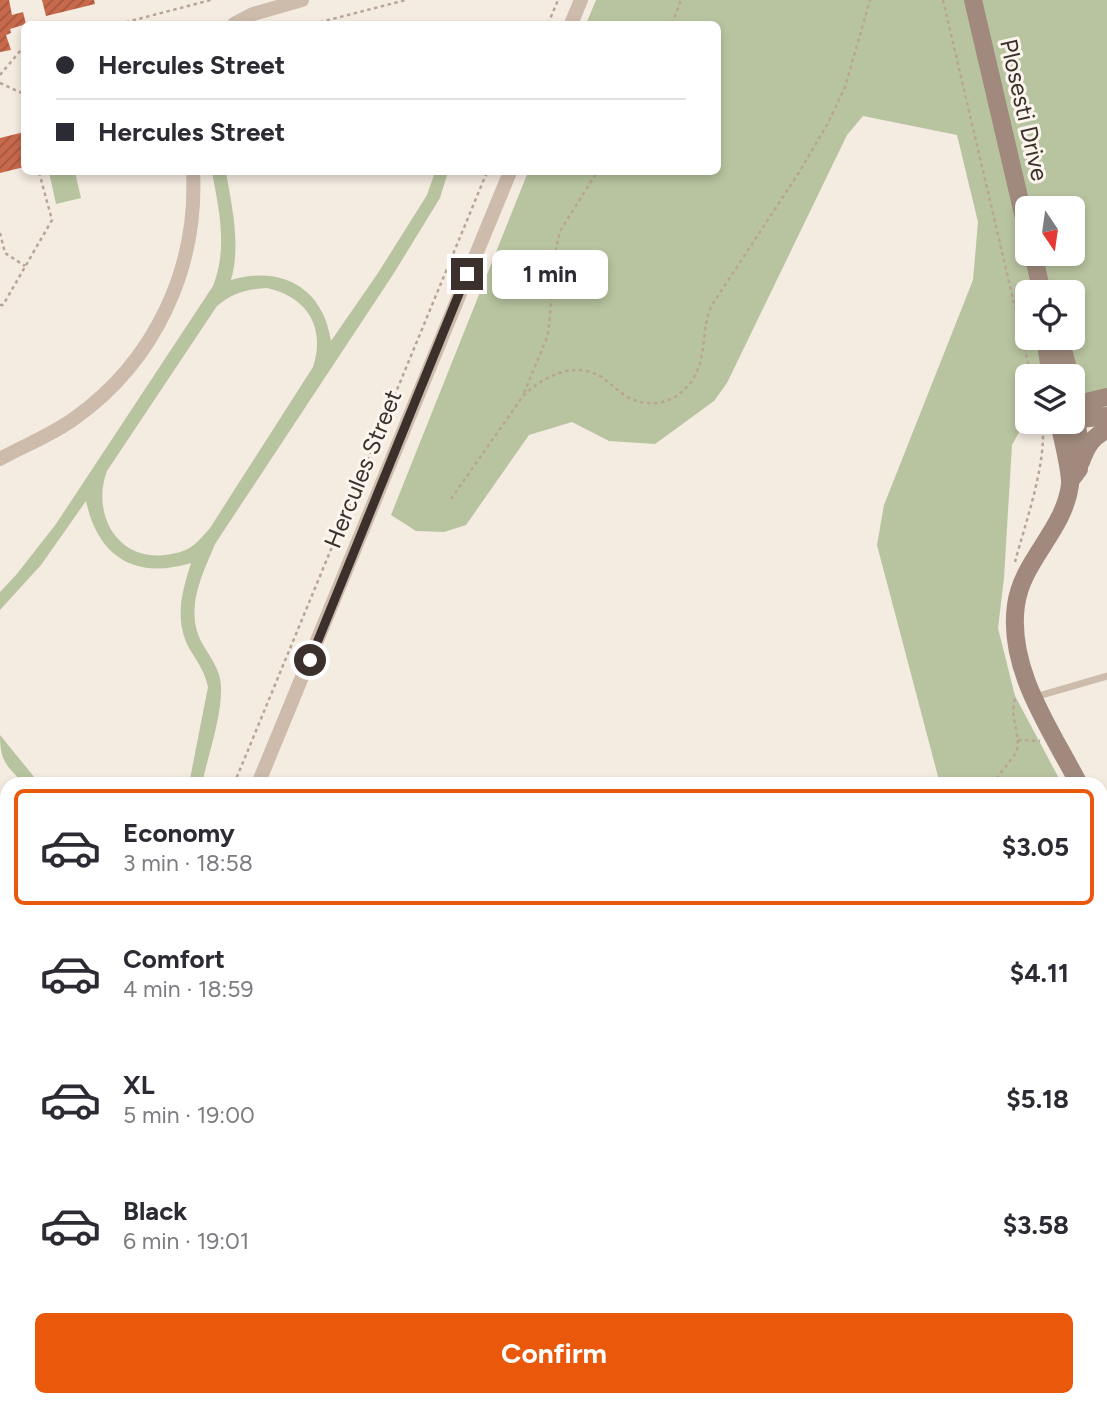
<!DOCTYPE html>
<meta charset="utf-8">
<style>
:root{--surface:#fff;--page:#f7f7f7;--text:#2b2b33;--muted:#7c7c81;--line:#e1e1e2;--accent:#ea580c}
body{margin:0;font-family:Figtree,sans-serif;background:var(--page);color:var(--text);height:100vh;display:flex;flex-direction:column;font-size:26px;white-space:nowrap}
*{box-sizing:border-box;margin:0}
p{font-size:23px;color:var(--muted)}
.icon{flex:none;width:38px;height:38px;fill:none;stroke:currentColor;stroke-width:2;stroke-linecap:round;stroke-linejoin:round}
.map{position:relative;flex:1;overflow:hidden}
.drawer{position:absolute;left:0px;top:777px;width:1108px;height:630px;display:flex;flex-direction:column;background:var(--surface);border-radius:21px 21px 0 0;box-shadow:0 4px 10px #0003}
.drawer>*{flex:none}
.top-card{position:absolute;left:21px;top:21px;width:700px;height:154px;border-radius:10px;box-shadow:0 4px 10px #0003;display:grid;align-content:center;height:154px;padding:0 35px;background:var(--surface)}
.needle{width:46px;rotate:167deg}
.tools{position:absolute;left:1015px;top:196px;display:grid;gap:14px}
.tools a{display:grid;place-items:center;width:70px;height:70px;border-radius:10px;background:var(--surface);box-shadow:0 4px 10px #0003;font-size:35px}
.end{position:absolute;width:32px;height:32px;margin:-16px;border:9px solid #3b302b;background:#fff;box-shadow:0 0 0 4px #fff}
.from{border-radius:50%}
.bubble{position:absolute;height:49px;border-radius:10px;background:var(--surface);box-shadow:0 4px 10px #0003;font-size:23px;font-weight:700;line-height:49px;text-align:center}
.top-card b{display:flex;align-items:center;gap:24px;height:66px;font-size:26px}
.top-card b+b{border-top:2px solid var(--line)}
.top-card i{width:18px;height:18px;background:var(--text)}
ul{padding:12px 0 0;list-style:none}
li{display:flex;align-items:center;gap:21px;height:116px;margin:0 14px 10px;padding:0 21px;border:4px solid transparent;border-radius:10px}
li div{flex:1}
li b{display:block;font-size:26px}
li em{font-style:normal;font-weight:700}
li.active{border-color:var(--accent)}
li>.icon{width:63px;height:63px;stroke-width:1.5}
.cta{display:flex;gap:14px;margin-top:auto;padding:14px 35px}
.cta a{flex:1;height:80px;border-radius:10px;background:var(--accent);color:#fff;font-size:28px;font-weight:700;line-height:80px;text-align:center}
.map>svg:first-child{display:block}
</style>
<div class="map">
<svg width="1107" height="1407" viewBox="0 0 1107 1407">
<defs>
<pattern id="building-hatch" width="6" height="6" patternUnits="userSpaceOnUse" patternTransform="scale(1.75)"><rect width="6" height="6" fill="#c8694b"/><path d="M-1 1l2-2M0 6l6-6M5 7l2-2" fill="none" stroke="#a4573f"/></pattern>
</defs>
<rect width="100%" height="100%" fill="#f4ebe1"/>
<!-- green -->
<path fill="#b8c4a0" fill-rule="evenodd" d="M596,0H1107V392L1073,400V376H1027V418L1012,445L1004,578L998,628L1015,696L1062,784H940L877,545L884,505L973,280L978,222L957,135L863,116L847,135L727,383L714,401L655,444L609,441L572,422L529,435L466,525L444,532L416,531L391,515L528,172H718V24H586ZM1027,208H1073V254H1027ZM1027,292H1073V338H1027Z
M49,172H75L81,198L56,204Z
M212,172H226C232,207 241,245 231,280C281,265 323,287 331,341L378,273L427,195L435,172H448L440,198L394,273L215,544C202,576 184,609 202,643C210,657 221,670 221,687C222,717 208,755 202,784H189L208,687C205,672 197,661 189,648C174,619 182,592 191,563C135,580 98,557 86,501L41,565L0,610V592L16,575L56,524L213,286C228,248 219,210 212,172ZM267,288C307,297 326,327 313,367L210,528C204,535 198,542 191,547C183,552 174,554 165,555C117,561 91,513 107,471L217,306C232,293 247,289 267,288Z
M0,735L35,778L41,784H24C6,765 0,761 0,735Z
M1101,869L1107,885V988L1101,1008Z
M694,1400H1091L1093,1407H691Z"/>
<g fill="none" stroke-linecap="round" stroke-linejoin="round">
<!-- taxiway -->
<path stroke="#988e86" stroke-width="33" d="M0,1245L7,1249
M0,1274L7,1272
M0,1302L7,1306
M95,1407L98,1400"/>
<!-- runway -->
<path stroke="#988e86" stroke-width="82" d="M422,1407L425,1400"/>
</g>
<!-- building -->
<path fill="url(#building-hatch)" d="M0,0H9L12,15L23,12L26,24L10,29L11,33L6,35L11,50L0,52Z
M42,0H94L95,4L46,16Z
M24,132V167L0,173V138Z"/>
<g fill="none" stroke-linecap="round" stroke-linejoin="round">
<!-- path -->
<path stroke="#b9a596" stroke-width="2.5" stroke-dasharray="3.5 3.5" stroke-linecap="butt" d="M943,0L1031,376
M119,24L211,0
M313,24L406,0
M548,24L558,0
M672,24L681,0
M0,75L21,50L24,49
M0,83L24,94
M0,233L5,253L25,266
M0,305H3L52,220L39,172
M524,393L548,335L556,249L560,231L597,172
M451,499L523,396C539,380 567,364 590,372C605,376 613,388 626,396C651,411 680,402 694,377C707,356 701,327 712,305L798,174L828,123L845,87L870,0
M1015,562C1025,524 1048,460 1042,422
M1018,740L1040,741
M234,784L487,172
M992,784L1017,752L1018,740L1013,712L1015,695
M1101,875L1107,890
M1101,992L1107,966
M1101,1292L1107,1291
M904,1400L905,1407
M945,1400L953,1407
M1056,1400L1058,1407
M1079,1400L1080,1407
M728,1407L734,1400
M886,1407L894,1400"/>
<!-- lane -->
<path stroke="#cdbbac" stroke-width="7" d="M1035,697L1107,676"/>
<!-- street -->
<path stroke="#cdbbac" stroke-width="14" d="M234,24L253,14L302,0
M571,24L581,0
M0,459C25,445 52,435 75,418C155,361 198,268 193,172
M258,784L510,172
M0,828L7,833
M0,1086L7,1085"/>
<!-- secondary -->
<path stroke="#a18a7d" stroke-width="18" d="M973,0L1027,231
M1033,254L1042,292
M1045,338L1051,376
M1060,338L1070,376
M1073,410L1090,401L1107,397
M1073,420L1107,416
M1059,422C1062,438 1071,471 1070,485C1064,531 1022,560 1016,605C1007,669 1051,730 1079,784
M1081,462C1086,448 1092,436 1107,430
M1070,481L1079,469V442L1073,386
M1101,825L1107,837"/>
</g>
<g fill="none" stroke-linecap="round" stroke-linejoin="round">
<!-- route -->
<path stroke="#3b302b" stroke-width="9" d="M310,660L467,274"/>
</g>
<g text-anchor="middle" stroke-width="6" stroke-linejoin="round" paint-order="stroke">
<!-- street labels -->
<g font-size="24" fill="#3b302b" stroke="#fbf5ee">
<text transform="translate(1024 110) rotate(77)" y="8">Plosesti Drive</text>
<text transform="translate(363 469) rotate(-68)" y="8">Hercules Street</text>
</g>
</g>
</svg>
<div class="tools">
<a><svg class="needle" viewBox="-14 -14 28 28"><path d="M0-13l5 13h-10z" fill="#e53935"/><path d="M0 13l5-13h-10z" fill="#7c7c81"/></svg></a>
<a><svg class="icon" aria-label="locate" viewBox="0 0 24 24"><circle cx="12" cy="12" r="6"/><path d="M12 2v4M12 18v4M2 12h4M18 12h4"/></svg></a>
<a><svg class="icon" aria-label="layers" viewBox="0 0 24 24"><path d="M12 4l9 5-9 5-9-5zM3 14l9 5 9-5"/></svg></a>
</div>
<i class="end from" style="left:310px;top:660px"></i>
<i class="end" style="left:467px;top:274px"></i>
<div class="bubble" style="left:492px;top:250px;width:116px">1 min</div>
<div class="top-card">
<b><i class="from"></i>Hercules Street</b>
<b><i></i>Hercules Street</b>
</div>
<section class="drawer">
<ul>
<li class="active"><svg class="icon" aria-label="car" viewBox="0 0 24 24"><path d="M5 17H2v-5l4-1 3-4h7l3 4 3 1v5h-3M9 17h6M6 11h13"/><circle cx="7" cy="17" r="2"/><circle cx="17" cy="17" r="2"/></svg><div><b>Economy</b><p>3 min · 18:58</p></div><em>$3.05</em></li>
<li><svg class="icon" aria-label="car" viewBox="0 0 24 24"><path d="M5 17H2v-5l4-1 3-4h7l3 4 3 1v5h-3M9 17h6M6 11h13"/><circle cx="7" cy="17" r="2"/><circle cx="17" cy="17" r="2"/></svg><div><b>Comfort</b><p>4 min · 18:59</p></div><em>$4.11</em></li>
<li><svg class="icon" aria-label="car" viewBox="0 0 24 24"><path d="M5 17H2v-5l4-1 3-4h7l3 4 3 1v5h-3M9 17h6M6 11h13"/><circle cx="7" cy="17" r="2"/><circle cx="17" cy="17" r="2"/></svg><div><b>XL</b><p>5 min · 19:00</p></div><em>$5.18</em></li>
<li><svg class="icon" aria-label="car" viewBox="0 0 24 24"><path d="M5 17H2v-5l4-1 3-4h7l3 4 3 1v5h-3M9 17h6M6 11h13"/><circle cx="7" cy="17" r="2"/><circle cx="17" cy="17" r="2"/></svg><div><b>Black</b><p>6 min · 19:01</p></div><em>$3.58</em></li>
</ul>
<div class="cta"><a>Confirm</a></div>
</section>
</div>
